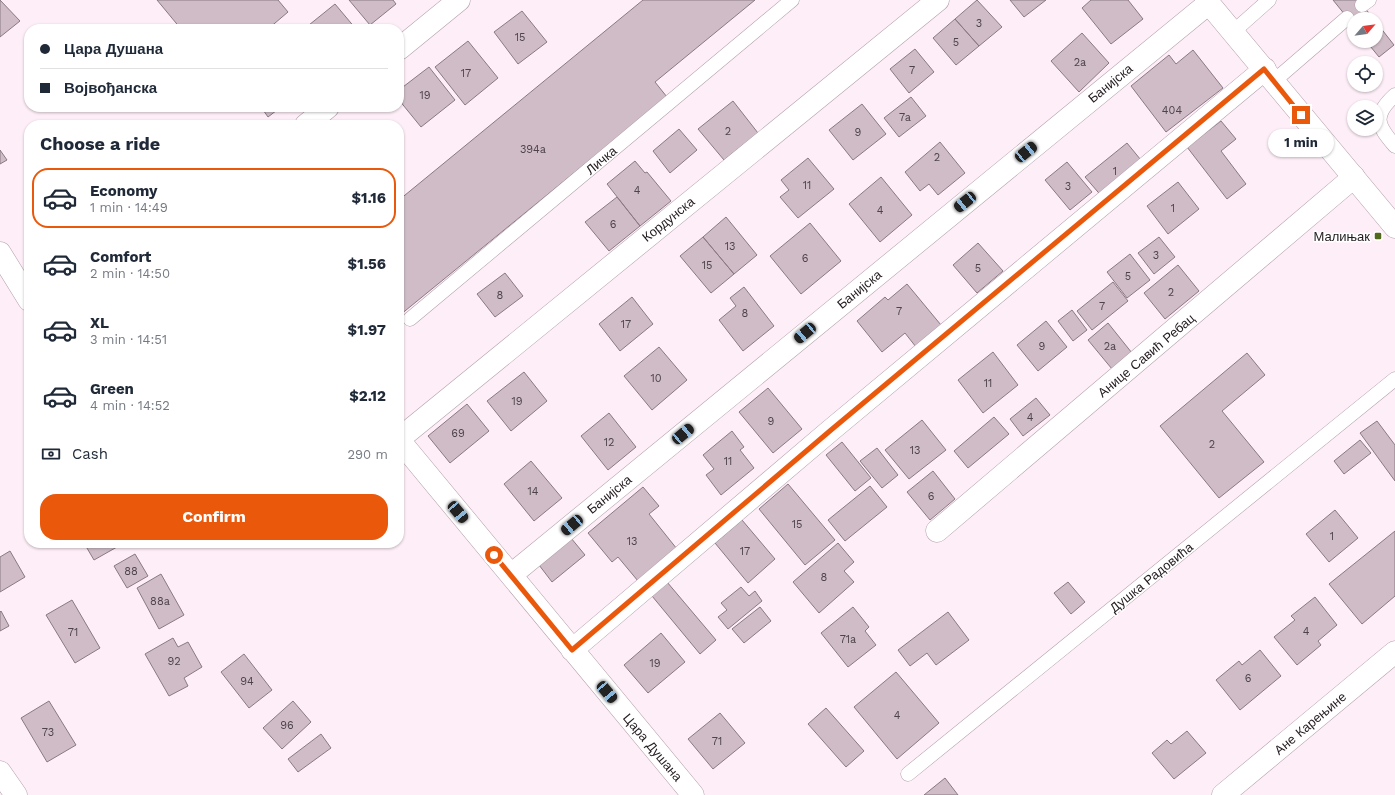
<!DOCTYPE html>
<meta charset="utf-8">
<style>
:root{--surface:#fff;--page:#f6f6f7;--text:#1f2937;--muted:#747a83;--line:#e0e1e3;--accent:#ea580c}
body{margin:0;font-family:"Work Sans",sans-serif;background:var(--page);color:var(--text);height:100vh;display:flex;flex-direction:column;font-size:15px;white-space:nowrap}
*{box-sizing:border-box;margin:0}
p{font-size:13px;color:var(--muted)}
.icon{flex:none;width:22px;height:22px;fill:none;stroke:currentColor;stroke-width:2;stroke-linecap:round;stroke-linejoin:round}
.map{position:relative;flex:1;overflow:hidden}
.drawer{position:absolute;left:24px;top:120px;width:380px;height:428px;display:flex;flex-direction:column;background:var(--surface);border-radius:16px;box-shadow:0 1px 3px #0004}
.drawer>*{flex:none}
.top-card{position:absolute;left:24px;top:24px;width:380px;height:88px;border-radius:16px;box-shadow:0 1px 3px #0004;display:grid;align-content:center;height:88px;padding:0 16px;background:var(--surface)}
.needle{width:26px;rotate:62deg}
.controls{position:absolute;left:1347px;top:12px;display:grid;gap:8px}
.controls a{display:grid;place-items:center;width:36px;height:36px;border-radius:50%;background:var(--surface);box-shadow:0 1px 3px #0004;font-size:20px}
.end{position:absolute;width:18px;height:18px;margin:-9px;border:5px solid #ea580c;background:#fff;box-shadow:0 0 0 2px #fff}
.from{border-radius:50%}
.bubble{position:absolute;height:28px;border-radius:14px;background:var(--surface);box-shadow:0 1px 3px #0004;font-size:13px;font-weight:700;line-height:28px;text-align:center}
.car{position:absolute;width:12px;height:24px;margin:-12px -6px;border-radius:5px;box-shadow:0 0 3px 1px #0007;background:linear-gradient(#222 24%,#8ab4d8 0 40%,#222 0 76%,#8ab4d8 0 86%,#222 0)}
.top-card b{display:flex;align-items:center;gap:14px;height:38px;font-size:15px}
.top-card b+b{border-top:1px solid var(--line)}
.top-card i{width:10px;height:10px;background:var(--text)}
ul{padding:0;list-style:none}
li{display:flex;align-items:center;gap:12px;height:60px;margin:0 8px 6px;padding:0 8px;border:2px solid transparent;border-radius:16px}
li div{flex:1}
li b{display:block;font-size:15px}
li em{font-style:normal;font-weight:700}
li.active{border-color:var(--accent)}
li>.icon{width:36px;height:36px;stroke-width:1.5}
h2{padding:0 16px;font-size:18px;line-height:48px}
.pay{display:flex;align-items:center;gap:10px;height:44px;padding:0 16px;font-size:15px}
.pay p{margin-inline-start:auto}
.primary-button{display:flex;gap:8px;margin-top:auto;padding:8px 16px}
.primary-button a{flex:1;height:46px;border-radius:16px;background:var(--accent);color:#fff;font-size:16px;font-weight:700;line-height:46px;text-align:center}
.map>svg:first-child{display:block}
</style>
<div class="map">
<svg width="1395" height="795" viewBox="0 0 1395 795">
<rect width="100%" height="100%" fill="#feeef7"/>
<!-- building -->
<path fill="#cfbcc7" stroke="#8a7883" d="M0,0L20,21L0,37Z
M157,0H278L288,12L268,29H181Z
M349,0H393L396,4L370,25Z
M643,0H755L655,82L667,97L400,315L399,200Z
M977,0L1002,27L979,46L955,19Z
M1010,0H1046L1024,17Z
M1091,0H1128L1143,19L1111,44L1082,8Z
M1333,0H1358L1374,19H1354V26Z
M335,4L356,29H304Z
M522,11L547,42L518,64L494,32Z
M955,19L979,46L956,65L933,38Z
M1376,22L1394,45L1379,57L1366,41H1376Z
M1082,33L1109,63L1079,92L1051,61Z
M468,41L498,78L465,105L435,67Z
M915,49L934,72L909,93L890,69Z
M1193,50L1223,88L1166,132L1131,86L1169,55L1176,64Z
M429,67L455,100L421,127L399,100V90Z
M911,97L926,116L899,137L884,118Z
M733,101L758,133L724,160L698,129Z
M862,104L886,134L853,160L829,130Z
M261,107H281L268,117Z
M1221,121L1236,139L1221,151L1246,184L1227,199L1187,147Z
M679,129L697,150L670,173L653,151Z
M940,142L965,173L938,195L929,184L920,191L905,172Z
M1127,143L1145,165L1104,199L1085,177Z
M0,150L7,160L0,164Z
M808,158L834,189L798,218L780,197L789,190L781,180Z
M635,161L645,173L647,172L671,201L640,226L607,184Z
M1067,162L1092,192L1070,210L1045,180Z
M881,177L912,215L880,242L849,204Z
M1178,182L1199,209L1168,234L1147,206Z
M617,197L640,226L609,251L585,222Z
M726,217L757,255L734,274L703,237Z
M810,223L841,261L801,294L770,256Z
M703,237L734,274L711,293L680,256Z
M1159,237L1175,257L1154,274L1138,253Z
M978,243L1003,271L977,293L953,265Z
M1130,254L1150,280L1127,298L1107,272Z
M1178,265L1199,291L1165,319L1144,293Z
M505,273L523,296L495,317L477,294Z
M1113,282L1128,301L1092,330L1077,311Z
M907,284L941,325L916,347L905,333L882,352L857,321L885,297L888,300Z
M744,287L774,326L743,351L719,320L736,306L730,298Z
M632,297L653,324L620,351L599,324Z
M1072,310L1087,330L1073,341L1058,321Z
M1046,321L1067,347L1038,371L1017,345Z
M1108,323L1132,353L1112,369L1088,340Z
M659,347L687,380L652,410L624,376Z
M993,352L1018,385L983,413L958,380Z
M1247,353L1265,375L1222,411L1264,462L1219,498L1160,426Z
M524,372L547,401L511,431L487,401Z
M768,388L802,429L773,453L739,412Z
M1036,398L1050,415L1023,436L1010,419Z
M467,404L489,431L450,463L428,436Z
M609,413L636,447L608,470L581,436Z
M994,417L1009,434L968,468L954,451Z
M922,420L946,450L909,479L885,450Z
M1377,421L1395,445V481L1360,433Z
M732,431L744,447L740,450L754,468L721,495L706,475L714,469L703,455Z
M1360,440L1371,453L1344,474L1334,461Z
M842,442L871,478L855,491L826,455Z
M877,448L898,475L882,488L860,461Z
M531,461L562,498L534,521L504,484Z
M933,471L955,499L930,520L907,492Z
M788,484L835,540L805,565L759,509Z
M870,486L887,507L845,541L828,520Z
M643,487L659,506L649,514L677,549L638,581L618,557L612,562L588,533Z
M1335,510L1358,538L1329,562L1306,534Z
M742,520L775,559L748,583L715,543Z
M1395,531V596L1362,624L1329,584Z
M571,538L585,555L552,582L539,565Z
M84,543H124L94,560Z
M838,543L854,562L844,571L854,582L819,613L793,582Z
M10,551L25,577L0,592V557Z
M135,554L148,576L127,588L114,566Z
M161,574L184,615L159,629L137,588Z
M667,582L716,640L700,654L652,596Z
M1068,582L1085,602L1071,614L1054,593Z
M741,587L749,596L755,591L762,601L728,629L718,617L727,610L721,603Z
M1315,597L1337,625L1318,641L1321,645L1297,665L1274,637L1295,620L1291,616Z
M72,600L100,648L75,663L46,615Z
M760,607L771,621L744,643L732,629Z
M853,607L869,627L865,631L876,645L848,667L821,633Z
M1,611L9,626L0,631V612Z
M948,612L969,640L936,665L927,653L910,666L898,650Z
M661,633L685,662L648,693L624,665Z
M173,638L178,647L188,642L202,667L184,678L188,686L169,696L145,654Z
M1260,650L1281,676L1240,710L1216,680L1239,661L1242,665Z
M244,654L272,690L249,708L221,672Z
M896,672L939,723L897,759L854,707Z
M49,701L76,745L47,762L21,718Z
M293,701L311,722L282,749L263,728Z
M826,708L864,751L846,767L808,724Z
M720,713L745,743L713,769L688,739Z
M1187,731L1206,753L1174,779L1152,753L1167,740L1171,744Z
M321,734L331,748L298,772L288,759Z
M945,778L958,795H924Z"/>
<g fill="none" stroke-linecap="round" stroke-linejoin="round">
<!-- service casing -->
<g stroke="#b29faa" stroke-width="15">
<path id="service" d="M1362,5L1369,0
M1233,32L1269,0
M1274,81L1347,18
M1395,95C1372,116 1377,125 1395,146
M410,319L792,0
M908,774L1395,379"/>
</g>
<!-- minor casing -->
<g stroke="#b29faa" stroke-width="23">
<path id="minor" d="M399,49L459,0
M306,125L328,107
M0,253L29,300
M399,439L938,0
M399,440L693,795
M937,531L1354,177
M511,575L1209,3
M572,650L831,430L1265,69
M1223,795L1395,652"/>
</g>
<!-- tertiary casing -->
<g stroke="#b29faa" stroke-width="23">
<path id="tertiary" d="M0,772L16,795"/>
</g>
<!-- secondary casing -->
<g stroke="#b29faa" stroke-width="23">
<path id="secondary" d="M1206,0L1395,227"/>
</g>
<!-- service -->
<use href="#service" stroke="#fff" stroke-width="14"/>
<!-- minor -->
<use href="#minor" stroke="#fff" stroke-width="22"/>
<!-- tertiary -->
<use href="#tertiary" stroke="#fff" stroke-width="22"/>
<!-- secondary -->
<use href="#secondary" stroke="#fff" stroke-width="22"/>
</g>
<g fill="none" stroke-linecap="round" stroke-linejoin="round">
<!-- route -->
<path stroke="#ea580c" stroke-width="5" d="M494,555L572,650L831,430L1264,69L1301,115"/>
</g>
<!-- markers -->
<rect fill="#50691a" stroke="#fff" stroke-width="1.5" x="1374" y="232" width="8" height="8" rx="2"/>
<g text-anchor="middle" stroke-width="3" stroke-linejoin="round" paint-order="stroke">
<!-- number labels -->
<g font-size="11" fill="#4d4349">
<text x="979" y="27">3</text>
<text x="520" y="41">15</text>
<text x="956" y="46">5</text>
<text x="1080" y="66">2a</text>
<text x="912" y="74">7</text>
<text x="466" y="77">17</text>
<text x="425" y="99">19</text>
<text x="1172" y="114">404</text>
<text x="905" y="121">7a</text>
<text x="728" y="135">2</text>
<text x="858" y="136">9</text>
<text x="533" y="153">394a</text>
<text x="937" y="161">2</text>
<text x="1115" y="175">1</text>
<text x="807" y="189">11</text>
<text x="1068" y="190">3</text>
<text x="637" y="194">4</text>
<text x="1173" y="212">1</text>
<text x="880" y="214">4</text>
<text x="613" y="228">6</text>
<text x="730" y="250">13</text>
<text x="1156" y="259">3</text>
<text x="805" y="262">6</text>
<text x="707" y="269">15</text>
<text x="978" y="272">5</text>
<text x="1128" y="280">5</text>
<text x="1171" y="296">2</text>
<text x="500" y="299">8</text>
<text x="1102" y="310">7</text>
<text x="899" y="315">7</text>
<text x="745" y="317">8</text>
<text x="626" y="328">17</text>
<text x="1042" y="350">9</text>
<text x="1110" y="350">2a</text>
<text x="656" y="382">10</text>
<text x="988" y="387">11</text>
<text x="517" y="405">19</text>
<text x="1030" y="421">4</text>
<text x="771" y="425">9</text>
<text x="458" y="437">69</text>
<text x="609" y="446">12</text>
<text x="1212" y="448">2</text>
<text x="915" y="454">13</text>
<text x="728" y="465">11</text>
<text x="533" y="495">14</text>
<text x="931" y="500">6</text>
<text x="797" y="528">15</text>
<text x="1332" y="540">1</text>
<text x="632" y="545">13</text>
<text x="745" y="555">17</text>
<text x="131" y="575">88</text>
<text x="824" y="581">8</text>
<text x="160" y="605">88a</text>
<text x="1306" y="635">4</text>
<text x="73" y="636">71</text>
<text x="848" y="643">71a</text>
<text x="174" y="665">92</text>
<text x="655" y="667">19</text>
<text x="1248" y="682">6</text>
<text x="247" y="685">94</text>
<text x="897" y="719">4</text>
<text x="287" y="729">96</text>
<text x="48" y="736">73</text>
<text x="717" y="745">71</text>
</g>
<!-- street labels -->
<g font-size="13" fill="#221b1f" stroke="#fff">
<text transform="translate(1110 83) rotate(-39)" y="5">Банијска</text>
<text transform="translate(601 160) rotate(-40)" y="5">Личка</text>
<text transform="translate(668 219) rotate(-39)" y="5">Кордунска</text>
<text transform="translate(859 289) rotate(-39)" y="5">Банијска</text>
<text transform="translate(1146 355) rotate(-40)" y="5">Анице Савић Ребац</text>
<text transform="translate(609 494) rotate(-39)" y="5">Банијска</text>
<text transform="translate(1151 577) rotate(-39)" y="5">Душка Радовића</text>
<text transform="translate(1310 723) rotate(-40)" y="5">Ане Карењине</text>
<text transform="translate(653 747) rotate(50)" y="5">Цара Душана</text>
</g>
<!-- poi labels -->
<g font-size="13" fill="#221b1f" stroke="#fff" text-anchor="end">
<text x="1370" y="241">Малињак</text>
</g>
</g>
</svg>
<div class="controls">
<a><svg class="needle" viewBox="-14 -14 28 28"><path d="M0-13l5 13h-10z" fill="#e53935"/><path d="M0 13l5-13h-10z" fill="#747a83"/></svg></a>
<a><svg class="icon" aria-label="locate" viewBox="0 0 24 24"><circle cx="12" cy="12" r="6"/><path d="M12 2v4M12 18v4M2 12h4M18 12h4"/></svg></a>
<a><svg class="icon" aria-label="layers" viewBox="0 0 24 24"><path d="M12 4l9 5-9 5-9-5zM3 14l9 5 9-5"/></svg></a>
</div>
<i class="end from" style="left:494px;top:555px"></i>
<i class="end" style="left:1301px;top:115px"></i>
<div class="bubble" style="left:1268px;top:129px;width:66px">1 min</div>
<i class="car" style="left:1026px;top:152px;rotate:51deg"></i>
<i class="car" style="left:965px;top:202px;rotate:231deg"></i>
<i class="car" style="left:805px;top:333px;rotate:230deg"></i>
<i class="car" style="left:683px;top:434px;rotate:50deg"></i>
<i class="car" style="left:458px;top:512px;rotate:140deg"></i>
<i class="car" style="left:572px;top:525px;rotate:230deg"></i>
<i class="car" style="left:607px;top:692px;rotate:140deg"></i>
<div class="top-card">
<b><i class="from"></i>Цара Душана</b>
<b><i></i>Војвођанска</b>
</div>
<section class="drawer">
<h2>Choose a ride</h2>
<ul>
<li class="active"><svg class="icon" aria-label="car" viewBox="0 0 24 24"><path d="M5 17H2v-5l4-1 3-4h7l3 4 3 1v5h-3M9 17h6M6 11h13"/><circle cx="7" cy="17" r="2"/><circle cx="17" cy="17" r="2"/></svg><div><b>Economy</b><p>1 min · 14:49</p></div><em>$1.16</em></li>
<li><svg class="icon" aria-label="car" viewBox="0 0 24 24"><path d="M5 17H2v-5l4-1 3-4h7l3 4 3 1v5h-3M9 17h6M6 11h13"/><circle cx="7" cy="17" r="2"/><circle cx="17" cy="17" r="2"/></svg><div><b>Comfort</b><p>2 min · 14:50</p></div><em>$1.56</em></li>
<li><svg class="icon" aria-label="car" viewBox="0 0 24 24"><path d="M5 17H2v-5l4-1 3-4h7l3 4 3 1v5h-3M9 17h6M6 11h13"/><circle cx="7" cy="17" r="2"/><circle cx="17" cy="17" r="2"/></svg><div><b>XL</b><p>3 min · 14:51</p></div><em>$1.97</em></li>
<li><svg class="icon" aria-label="car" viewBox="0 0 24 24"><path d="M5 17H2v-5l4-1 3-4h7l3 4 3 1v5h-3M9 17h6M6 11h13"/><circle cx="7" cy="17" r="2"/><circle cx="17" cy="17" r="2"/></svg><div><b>Green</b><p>4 min · 14:52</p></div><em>$2.12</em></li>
</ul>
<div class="pay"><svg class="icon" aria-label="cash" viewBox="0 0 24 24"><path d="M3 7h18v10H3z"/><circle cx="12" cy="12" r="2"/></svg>Cash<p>290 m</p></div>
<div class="primary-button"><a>Confirm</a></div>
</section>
</div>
